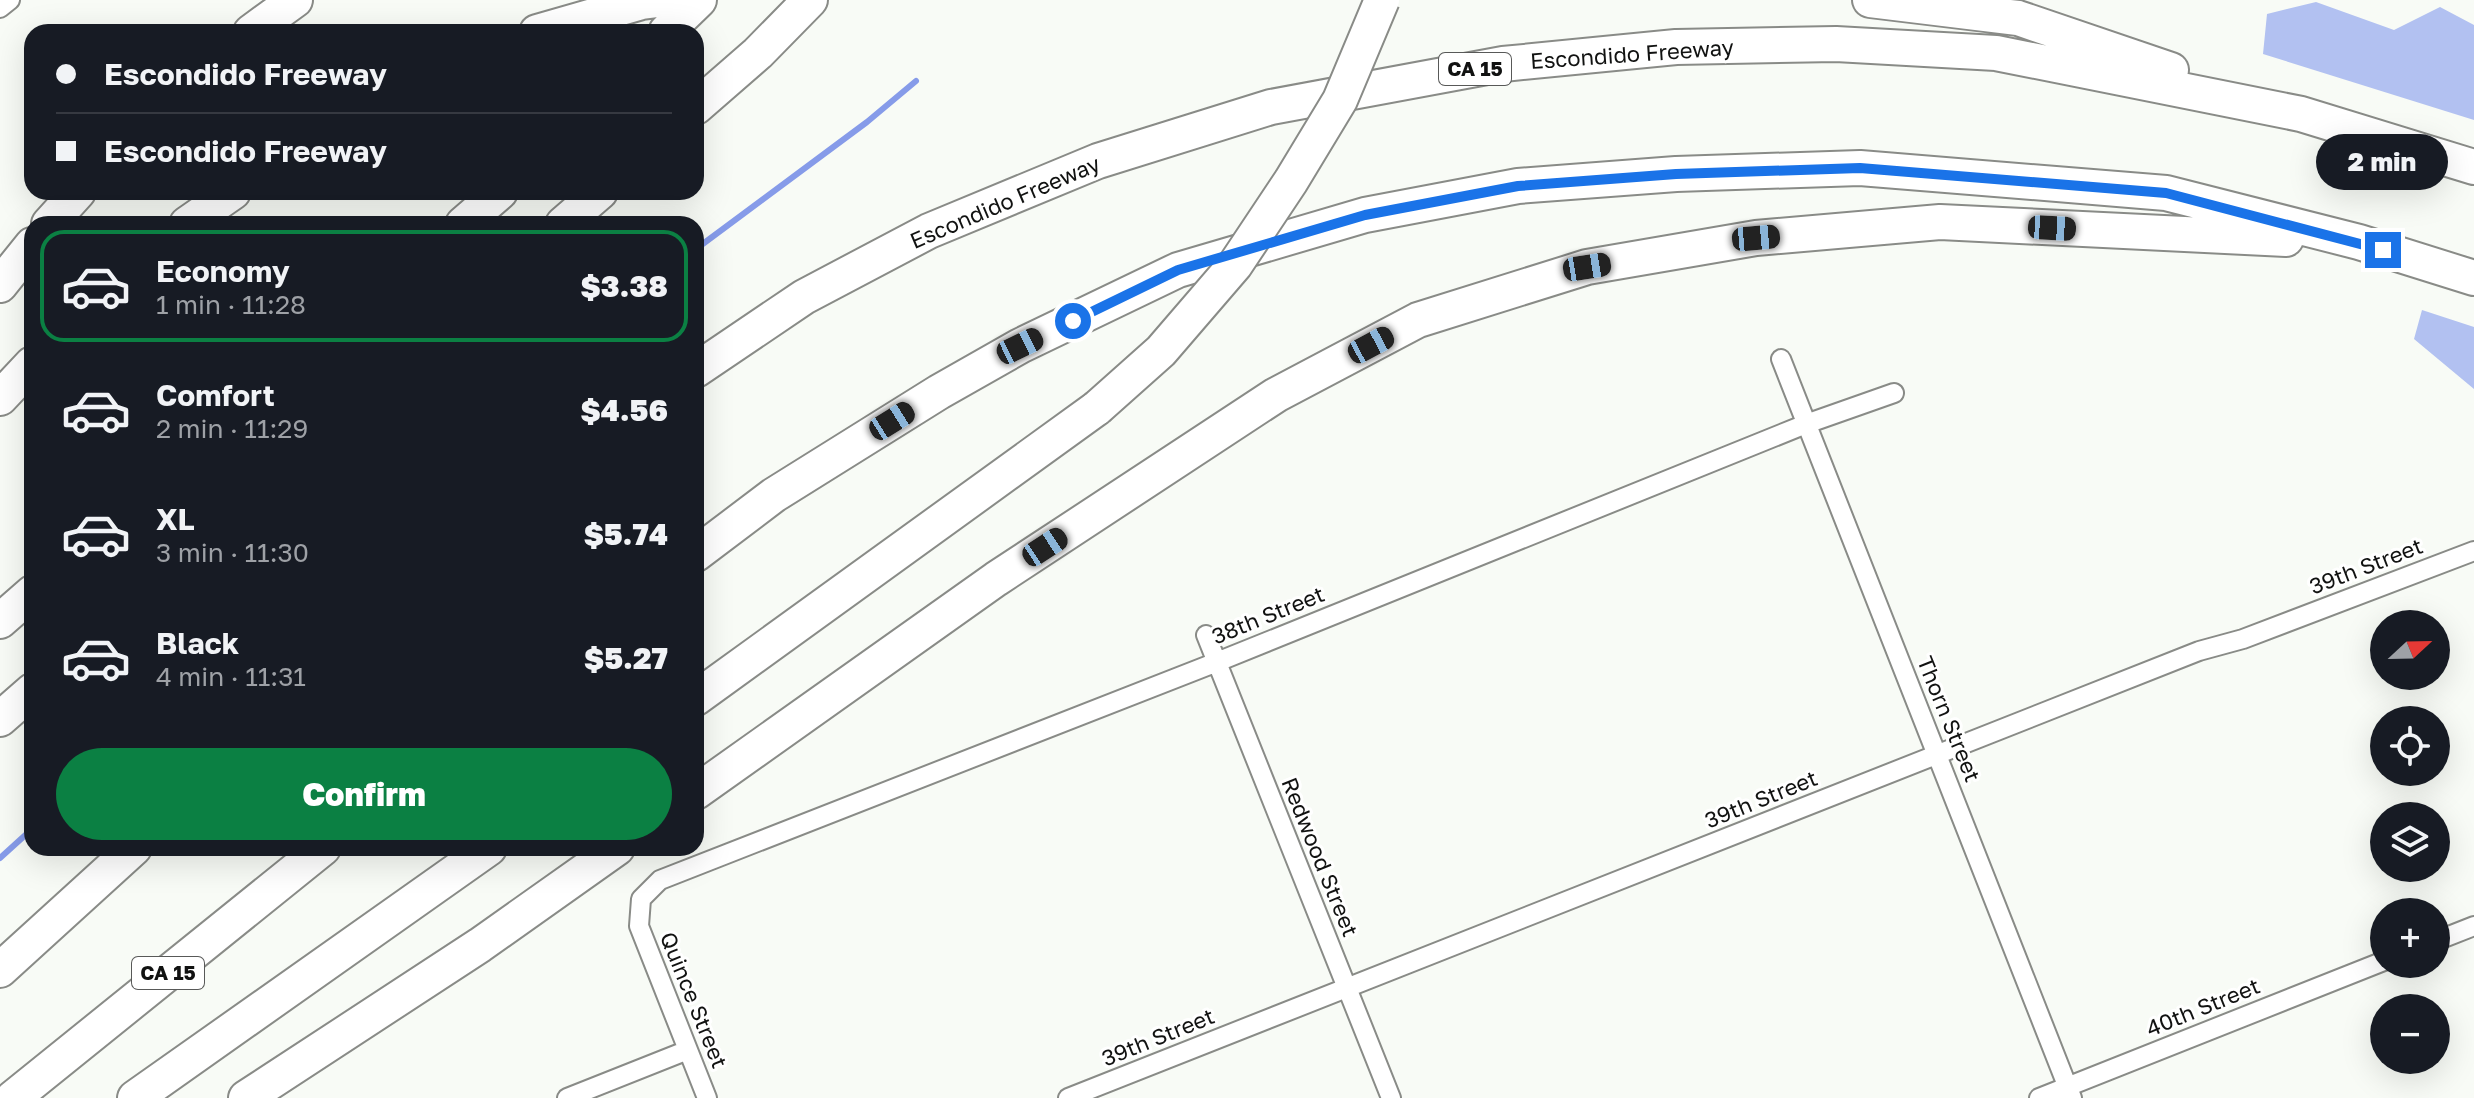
<!DOCTYPE html>
<meta charset="utf-8">
<style>
:root{--surface:#171b24;--page:#20242c;--text:#f1f3f6;--muted:#9ea1a6;--line:#363941;--accent:#0b8043}
body{margin:0;font-family:"Golos Text",sans-serif;background:var(--page);color:var(--text);height:100vh;display:flex;flex-direction:column;font-size:30px;white-space:nowrap}
*{box-sizing:border-box;margin:0}
p{font-size:26px;color:var(--muted)}
.icon{flex:none;width:44px;height:44px;fill:none;stroke:currentColor;stroke-width:2;stroke-linecap:round;stroke-linejoin:round}
.map{position:relative;flex:1;overflow:hidden}
.sheet{position:absolute;left:24px;top:216px;width:680px;height:640px;display:flex;flex-direction:column;background:var(--surface);border-radius:24px;box-shadow:0 8px 32px #0002}
.sheet>*{flex:none}
.banner{position:absolute;left:24px;top:24px;width:680px;height:176px;border-radius:24px;box-shadow:0 8px 32px #0002;display:grid;align-content:center;height:176px;padding:0 32px;background:var(--surface)}
.needle{width:52px;rotate:68deg}
.controls{position:absolute;left:2370px;top:610px;display:grid;gap:16px}
.controls a{display:grid;place-items:center;width:80px;height:80px;border-radius:50%;background:var(--surface);box-shadow:0 8px 32px #0002;font-size:40px}
.end{position:absolute;width:36px;height:36px;margin:-18px;border:10px solid #1a73e8;background:#fff;box-shadow:0 0 0 4px #fff}
.from{border-radius:50%}
.bubble{position:absolute;height:56px;border-radius:28px;background:var(--surface);box-shadow:0 8px 32px #0002;font-size:26px;font-weight:800;line-height:56px;text-align:center}
.car{position:absolute;width:24px;height:48px;margin:-24px -12px;border-radius:10px;box-shadow:0 0 6px 2px #0007;background:linear-gradient(#222 24%,#8ab4d8 0 40%,#222 0 76%,#8ab4d8 0 86%,#222 0)}
.banner b{display:flex;align-items:center;gap:28px;height:76px;font-size:30px}
.banner b+b{border-top:2px solid var(--line)}
.banner i{width:20px;height:20px;background:var(--text)}
ul{padding:14px 0 0;list-style:none}
li{display:flex;align-items:center;gap:24px;height:112px;margin:0 16px 12px;padding:0 16px;border:4px solid transparent;border-radius:24px}
li div{flex:1}
li b{display:block;font-size:30px}
li em{font-style:normal;font-weight:800}
li.current{border-color:var(--accent)}
li>.icon{width:72px;height:72px;stroke-width:1.5}
.button{display:flex;gap:16px;margin-top:auto;padding:16px 32px}
.button a{flex:1;height:92px;border-radius:48px;background:var(--accent);color:#fff;font-size:32px;font-weight:800;line-height:92px;text-align:center}
.map>svg:first-child{display:block}
</style>
<div class="map">
<svg width="2474" height="1098" viewBox="0 0 2474 1098">
<rect width="100%" height="100%" fill="#f8fbf6"/>
<!-- forest -->
<path fill="#b2c1f1" d="M2316,2L2394,30L2440,7L2474,25V120L2263,54L2267,14Z
M2422,310L2474,327V389L2414,339Z"/>
<g fill="none" stroke-linecap="round" stroke-linejoin="round">
<!-- stream -->
<path stroke="#869be9" stroke-width="6" d="M696,249L867,122L916,81
M0,858L32,829"/>
<!-- minor casing -->
<g stroke="#898b87" stroke-width="22">
<path id="minor" d="M0,8L10,0
M1781,359L2072,1098
M1206,635L1391,1098
M2436,941L2474,926
M567,1098L688,1050
M707,1098L639,926L641,899L660,880L1217,662L1806,424L1894,393
M1068,1098L2199,651L2243,639L2474,551
M2039,1098L2384,961"/>
</g>
<!-- motorway casing -->
<g stroke="#898b87" stroke-width="38">
<path id="motorway" d="M1870,0L2018,18L2171,70
M251,32L295,0
M537,32L642,2L658,0
M666,32L699,0
M696,107L758,53L810,0
M49,224L78,192
M187,224L233,192
M463,224L500,192
M563,224L600,192
M0,285L32,245
M696,370L804,297L929,231L1098,161L1271,107L1503,64L1676,47L1836,44L1996,53L2301,114L2474,167
M0,398L32,364
M696,554L774,495L939,392L1020,346L1178,270L1365,215L1518,186L1676,174L1860,168L2166,193L2359,242L2474,278
M0,621L32,593
M696,698L1097,408
M0,719L32,691
M696,792L996,579L1276,395L1418,320L1587,267L1756,238L1940,222L2286,239
M0,970L134,848
M13,1098L323,848
M135,1098L489,848
M246,1098L480,945L617,848"/>
</g>
<!-- minor -->
<use href="#minor" stroke="#fff" stroke-width="18"/>
<!-- motorway -->
<use href="#motorway" stroke="#fff" stroke-width="34"/>
<!-- motorway-bridge casing -->
<g stroke="#898b87" stroke-width="38" stroke-linecap="butt">
<path id="motorway-bridge" d="M1097,408L1161,351L1235,265L1291,181L1340,100L1382,0"/>
</g>
<!-- motorway-bridge -->
<use href="#motorway-bridge" stroke="#fff" stroke-width="34"/>
</g>
<g fill="none" stroke-linecap="round" stroke-linejoin="round">
<!-- route -->
<path stroke="#1a73e8" stroke-width="10" d="M1073,321L1178,270L1365,215L1518,186L1676,174L1860,168L2166,193L2383,250"/>
</g>
<g text-anchor="middle" stroke-width="6" stroke-linejoin="round" paint-order="stroke">
<!-- shield labels -->
<g fill="#fff" stroke="#585958" stroke-width="2">
<rect x="1439" y="53" width="72" height="32" rx="6"/>
<rect x="132" y="957" width="72" height="32" rx="6"/>
</g>
<g font-size="20" font-weight="bold" fill="#111211">
<text x="1475" y="76">CA 15</text>
<text x="168" y="980">CA 15</text>
</g>
<!-- street labels -->
<g font-size="22" fill="#111211" stroke="#fff">
<text transform="translate(1632 54) rotate(-4)" y="8">Escondido Freeway</text>
<text transform="translate(1005 202) rotate(-23)" y="8">Escondido Freeway</text>
<text transform="translate(2366 566) rotate(-21)" y="8">39th Street</text>
<text transform="translate(1268 615) rotate(-22)" y="8">38th Street</text>
<text transform="translate(1949 719) rotate(68)" y="8">Thorn Street</text>
<text transform="translate(1761 799) rotate(-22)" y="8">39th Street</text>
<text transform="translate(1320 857) rotate(68)" y="8">Redwood Street</text>
<text transform="translate(694 1000) rotate(68)" y="8">Quince Street</text>
<text transform="translate(2203 1007) rotate(-22)" y="8">40th Street</text>
<text transform="translate(1158 1037) rotate(-22)" y="8">39th Street</text>
</g>
</g>
</svg>
<div class="controls">
<a><svg class="needle" viewBox="-14 -14 28 28"><path d="M0-13l5 13h-10z" fill="#e53935"/><path d="M0 13l5-13h-10z" fill="#9ea1a6"/></svg></a>
<a><svg class="icon" aria-label="locate" viewBox="0 0 24 24"><circle cx="12" cy="12" r="6"/><path d="M12 2v4M12 18v4M2 12h4M18 12h4"/></svg></a>
<a><svg class="icon" aria-label="layers" viewBox="0 0 24 24"><path d="M12 4l9 5-9 5-9-5zM3 14l9 5 9-5"/></svg></a>
<a>+</a>
<a>−</a>
</div>
<i class="end from" style="left:1073px;top:321px"></i>
<i class="end" style="left:2383px;top:250px"></i>
<div class="bubble" style="left:2316px;top:134px;width:132px">2 min</div>
<i class="car" style="left:2052px;top:228px;rotate:93deg"></i>
<i class="car" style="left:1756px;top:238px;rotate:85deg"></i>
<i class="car" style="left:1587px;top:267px;rotate:81deg"></i>
<i class="car" style="left:1371px;top:345px;rotate:62deg"></i>
<i class="car" style="left:1020px;top:346px;rotate:64deg"></i>
<i class="car" style="left:892px;top:421px;rotate:58deg"></i>
<i class="car" style="left:1045px;top:547px;rotate:57deg"></i>
<div class="banner">
<b><i class="from"></i>Escondido Freeway</b>
<b><i></i>Escondido Freeway</b>
</div>
<section class="sheet">
<ul>
<li class="current"><svg class="icon" aria-label="car" viewBox="0 0 24 24"><path d="M5 17H2v-5l4-1 3-4h7l3 4 3 1v5h-3M9 17h6M6 11h13"/><circle cx="7" cy="17" r="2"/><circle cx="17" cy="17" r="2"/></svg><div><b>Economy</b><p>1 min · 11:28</p></div><em>$3.38</em></li>
<li><svg class="icon" aria-label="car" viewBox="0 0 24 24"><path d="M5 17H2v-5l4-1 3-4h7l3 4 3 1v5h-3M9 17h6M6 11h13"/><circle cx="7" cy="17" r="2"/><circle cx="17" cy="17" r="2"/></svg><div><b>Comfort</b><p>2 min · 11:29</p></div><em>$4.56</em></li>
<li><svg class="icon" aria-label="car" viewBox="0 0 24 24"><path d="M5 17H2v-5l4-1 3-4h7l3 4 3 1v5h-3M9 17h6M6 11h13"/><circle cx="7" cy="17" r="2"/><circle cx="17" cy="17" r="2"/></svg><div><b>XL</b><p>3 min · 11:30</p></div><em>$5.74</em></li>
<li><svg class="icon" aria-label="car" viewBox="0 0 24 24"><path d="M5 17H2v-5l4-1 3-4h7l3 4 3 1v5h-3M9 17h6M6 11h13"/><circle cx="7" cy="17" r="2"/><circle cx="17" cy="17" r="2"/></svg><div><b>Black</b><p>4 min · 11:31</p></div><em>$5.27</em></li>
</ul>
<div class="button"><a>Confirm</a></div>
</section>
</div>
